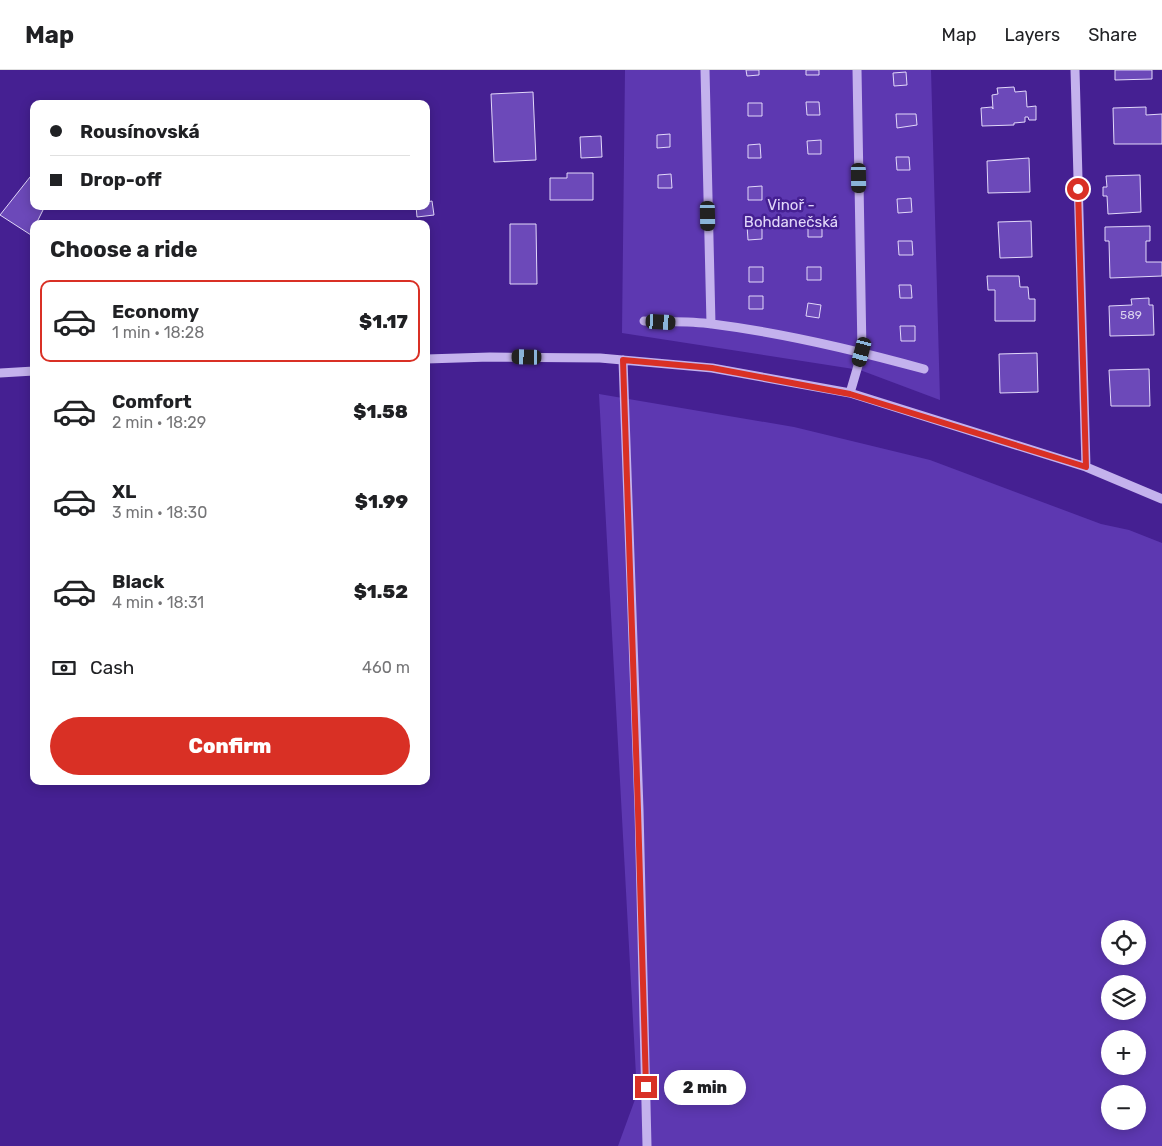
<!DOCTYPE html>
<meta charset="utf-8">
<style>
:root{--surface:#fff;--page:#f6f6f6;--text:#202124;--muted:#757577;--line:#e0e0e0;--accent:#d93025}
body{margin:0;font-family:Rubik,sans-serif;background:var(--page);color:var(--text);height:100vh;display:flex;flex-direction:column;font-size:19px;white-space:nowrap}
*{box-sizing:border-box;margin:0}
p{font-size:16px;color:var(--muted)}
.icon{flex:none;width:28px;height:28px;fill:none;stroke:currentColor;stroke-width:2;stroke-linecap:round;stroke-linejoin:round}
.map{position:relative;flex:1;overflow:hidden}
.sheet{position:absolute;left:30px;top:150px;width:400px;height:565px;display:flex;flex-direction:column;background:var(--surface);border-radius:10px;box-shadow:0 2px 12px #0003}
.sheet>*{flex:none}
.hud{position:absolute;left:30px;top:30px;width:400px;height:110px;border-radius:10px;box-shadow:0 2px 12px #0003;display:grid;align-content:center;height:110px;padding:0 20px;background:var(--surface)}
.buttons{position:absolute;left:1101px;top:850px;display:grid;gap:10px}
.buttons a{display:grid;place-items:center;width:45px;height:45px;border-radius:50%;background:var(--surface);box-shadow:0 2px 12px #0003;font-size:25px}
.end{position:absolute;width:22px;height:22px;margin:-11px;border:6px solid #d93025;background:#fff;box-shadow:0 0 0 2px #fff}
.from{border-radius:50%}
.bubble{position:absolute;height:35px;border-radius:18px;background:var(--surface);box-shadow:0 2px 12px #0003;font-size:16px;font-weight:800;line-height:35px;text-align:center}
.car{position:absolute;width:15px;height:30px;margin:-15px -8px;border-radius:6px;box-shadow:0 0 4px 1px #0007;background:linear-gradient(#222 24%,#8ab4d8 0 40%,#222 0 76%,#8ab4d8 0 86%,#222 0)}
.hud b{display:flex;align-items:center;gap:18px;height:48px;font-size:19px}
.hud b+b{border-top:1px solid var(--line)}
.hud i{width:12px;height:12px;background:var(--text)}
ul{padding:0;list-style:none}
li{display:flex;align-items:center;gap:15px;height:82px;margin:0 10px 8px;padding:0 10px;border:2px solid transparent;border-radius:10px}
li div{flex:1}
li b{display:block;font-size:19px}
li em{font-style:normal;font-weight:800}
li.on{border-color:var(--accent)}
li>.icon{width:45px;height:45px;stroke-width:1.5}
h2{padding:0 20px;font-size:22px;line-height:60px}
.pay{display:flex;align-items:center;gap:12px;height:55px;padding:0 20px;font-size:19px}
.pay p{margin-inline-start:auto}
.cta{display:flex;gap:10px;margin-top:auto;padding:10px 20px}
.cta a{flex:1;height:58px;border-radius:30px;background:var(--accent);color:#fff;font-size:20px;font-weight:800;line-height:58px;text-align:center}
header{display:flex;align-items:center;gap:30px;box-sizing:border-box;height:70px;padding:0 25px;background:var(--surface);border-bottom:1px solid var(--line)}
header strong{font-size:24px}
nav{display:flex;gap:28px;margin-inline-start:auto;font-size:18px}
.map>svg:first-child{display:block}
</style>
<header>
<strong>Map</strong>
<nav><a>Map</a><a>Layers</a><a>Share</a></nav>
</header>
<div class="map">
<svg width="1162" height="1076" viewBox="0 0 1162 1076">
<rect width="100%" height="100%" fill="#452092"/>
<!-- green -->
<path fill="#5d38b1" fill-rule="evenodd" d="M625,0H931L940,330L860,300L622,263Z
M599,324L794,357L930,390L1101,454L1129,460L1162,473V1076H618L637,1024ZM1110,859H1138V886H1110ZM1110,914H1138V941H1110ZM1110,969H1138V996H1110ZM1110,1024H1138V1051H1110Z"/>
<!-- building -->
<path fill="#6c49b9" stroke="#e2d8fa" d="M746,0H759V5L747,6Z
M806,0H819V5H806Z
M1115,0H1152V9L1115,10Z
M906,2L907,15L894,16L893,3Z
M1014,17L1015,22L1026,21L1027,37L1036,36V50H1029L1028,47H1025V52L1014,53V55L982,56L981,38L992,37L993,39L992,25L998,24L997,18Z
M533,22L536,90L494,92L491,24Z
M806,32H819L820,45H807Z
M748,33H762V46H748Z
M1146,37V45L1162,44V74H1114L1113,38Z
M896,44H916L917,55L897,58Z
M670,64V77L657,78V65Z
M601,66L602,87L581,88L580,67Z
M821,70V84H808L807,71Z
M760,74L761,88H748V75Z
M896,87H909L910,100H897Z
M1029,88L1030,122L988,123L987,91Z
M34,102V136H45L36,154H34L31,165L0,145Z
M567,103H593V130H550V108H567Z
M671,104L672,118H658V105Z
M1140,105L1141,142L1108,144L1107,126H1103V117H1107L1106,106Z
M762,116V130H748V117Z
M911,128L912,142L898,143L897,129Z
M432,131L434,145L417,147L416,136H426V132Z
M1031,151L1032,187L1000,188L998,152Z
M510,154H536L537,214H510Z
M808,154H822V167H808Z
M747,155H762V169L748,170Z
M1150,156V171H1146V192H1162V206L1110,208L1109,171H1105V157Z
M898,171H912L913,185H899Z
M749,197H763V212H749Z
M807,197H821V210H807Z
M987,206H1019L1020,217H1028L1029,229H1035V251H995V220H988Z
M899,215H911L912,228H900Z
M749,226H763V239H749Z
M1149,228V235H1153L1154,265L1110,266L1109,236L1132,235L1131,229Z
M808,233L821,235L819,248L806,246Z
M900,256H915V271H901Z
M1037,283L1038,322L1000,323L999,284Z
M1149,299L1150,336H1111L1109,300Z"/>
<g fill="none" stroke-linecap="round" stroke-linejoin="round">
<!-- minor -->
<path stroke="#c4b2ed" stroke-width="9" d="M705,0L711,254
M1075,0L1086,397
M644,251C666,252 690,251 712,254C784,263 855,280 924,299
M426,289L490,287L600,288L712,298L850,323L1086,397L1162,429
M623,290L639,740L647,1076
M0,303L34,301
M850,323L862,282L857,0"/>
</g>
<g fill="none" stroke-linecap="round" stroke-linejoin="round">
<!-- route -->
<path stroke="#d93025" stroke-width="6" d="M646,1017L638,740L623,290L712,298L850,324L1086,397L1078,119"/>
</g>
<g text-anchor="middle" stroke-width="5" stroke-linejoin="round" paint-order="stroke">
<!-- number labels -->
<g font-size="12" fill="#dad2ee">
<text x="1131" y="249">589</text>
</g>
<!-- park labels -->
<g font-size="15" fill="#e2d8fa" stroke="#452092">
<text x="791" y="140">Vinoř -<tspan x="791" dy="17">Bohdanečská</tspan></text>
</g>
</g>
</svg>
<div class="buttons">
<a><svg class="icon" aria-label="locate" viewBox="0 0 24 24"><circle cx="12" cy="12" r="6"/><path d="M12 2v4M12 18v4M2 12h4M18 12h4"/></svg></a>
<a><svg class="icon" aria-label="layers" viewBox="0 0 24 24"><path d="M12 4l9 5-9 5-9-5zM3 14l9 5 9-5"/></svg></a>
<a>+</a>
<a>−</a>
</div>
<i class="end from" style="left:1078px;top:119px"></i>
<i class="end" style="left:646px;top:1017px"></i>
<div class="bubble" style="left:664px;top:1000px;width:82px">2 min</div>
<i class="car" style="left:859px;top:108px;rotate:179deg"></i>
<i class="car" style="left:708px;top:146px;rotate:179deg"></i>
<i class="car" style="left:661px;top:252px;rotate:93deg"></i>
<i class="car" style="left:862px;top:282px;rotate:195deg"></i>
<i class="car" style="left:527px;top:287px;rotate:271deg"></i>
<div class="hud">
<b><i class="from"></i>Rousínovská</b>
<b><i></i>Drop-off</b>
</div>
<section class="sheet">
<h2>Choose a ride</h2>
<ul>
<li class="on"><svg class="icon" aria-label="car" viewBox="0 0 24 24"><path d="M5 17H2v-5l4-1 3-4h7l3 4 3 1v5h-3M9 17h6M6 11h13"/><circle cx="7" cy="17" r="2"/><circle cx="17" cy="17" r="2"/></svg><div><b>Economy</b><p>1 min · 18:28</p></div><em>$1.17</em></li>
<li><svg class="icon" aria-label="car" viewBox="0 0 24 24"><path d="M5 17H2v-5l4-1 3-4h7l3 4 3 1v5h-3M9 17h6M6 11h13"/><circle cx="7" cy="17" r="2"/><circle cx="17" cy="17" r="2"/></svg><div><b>Comfort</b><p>2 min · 18:29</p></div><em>$1.58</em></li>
<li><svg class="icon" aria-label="car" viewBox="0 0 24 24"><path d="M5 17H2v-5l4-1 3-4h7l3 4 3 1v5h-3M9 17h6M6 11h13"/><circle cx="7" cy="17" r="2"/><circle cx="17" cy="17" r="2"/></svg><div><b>XL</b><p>3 min · 18:30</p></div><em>$1.99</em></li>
<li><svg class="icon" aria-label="car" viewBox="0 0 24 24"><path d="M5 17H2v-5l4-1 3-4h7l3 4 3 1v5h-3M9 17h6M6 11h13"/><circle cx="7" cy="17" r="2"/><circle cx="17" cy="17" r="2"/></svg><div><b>Black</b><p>4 min · 18:31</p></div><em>$1.52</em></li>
</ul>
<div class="pay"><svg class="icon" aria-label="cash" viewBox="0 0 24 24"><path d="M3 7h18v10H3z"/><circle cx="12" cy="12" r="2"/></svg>Cash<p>460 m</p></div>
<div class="cta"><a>Confirm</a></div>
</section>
</div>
